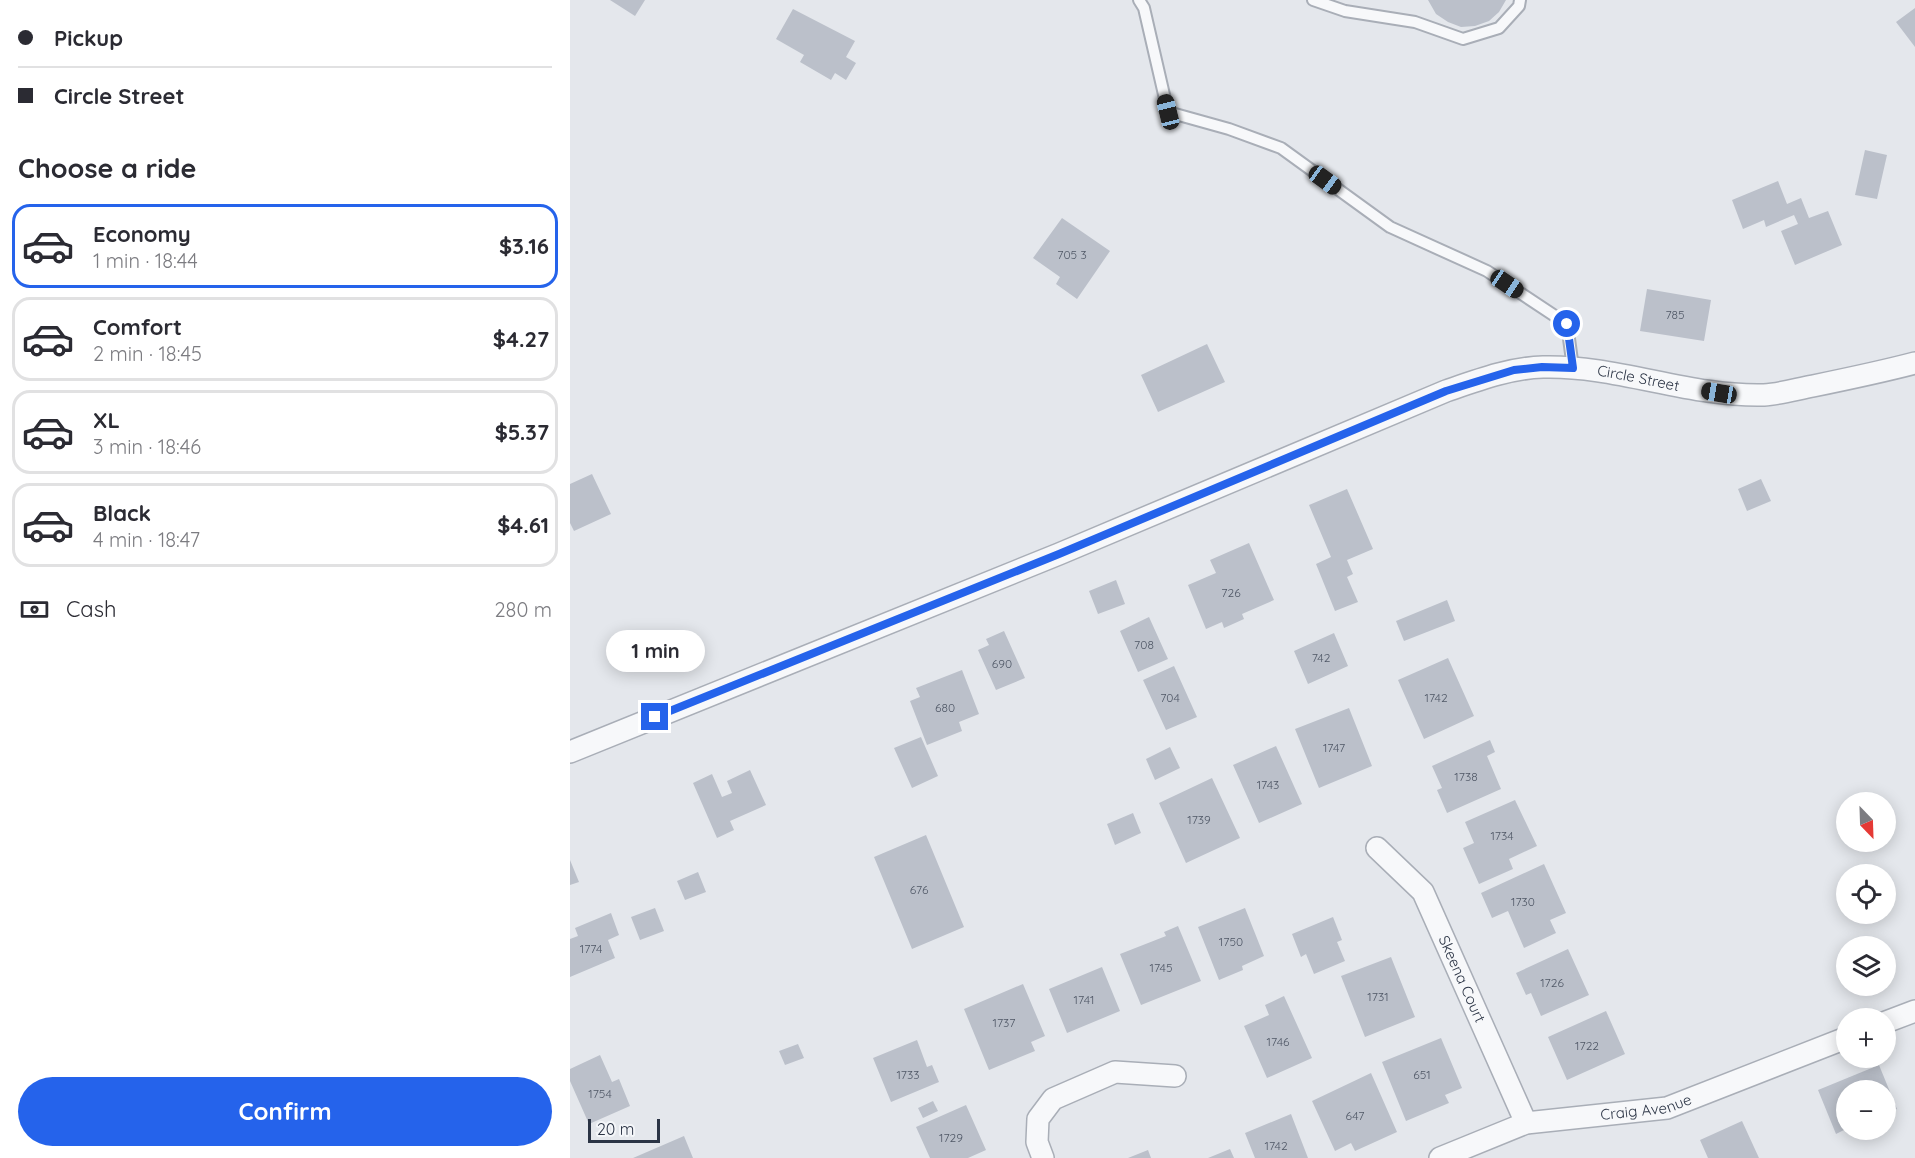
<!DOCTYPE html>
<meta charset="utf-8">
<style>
:root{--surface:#fff;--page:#f7f7f7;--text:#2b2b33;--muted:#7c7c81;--line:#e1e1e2;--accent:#2563eb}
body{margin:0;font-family:Quicksand,sans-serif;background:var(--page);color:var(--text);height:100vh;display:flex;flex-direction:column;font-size:22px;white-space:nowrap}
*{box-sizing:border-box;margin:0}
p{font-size:20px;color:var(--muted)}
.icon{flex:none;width:33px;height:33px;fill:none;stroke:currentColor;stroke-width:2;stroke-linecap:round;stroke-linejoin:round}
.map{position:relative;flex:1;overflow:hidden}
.drawer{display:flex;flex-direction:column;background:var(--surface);width:570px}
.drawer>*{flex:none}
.top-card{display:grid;align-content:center;height:132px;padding:0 18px;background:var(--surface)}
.needle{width:39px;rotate:157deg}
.buttons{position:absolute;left:1266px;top:792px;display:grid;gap:12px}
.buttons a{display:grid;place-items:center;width:60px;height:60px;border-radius:50%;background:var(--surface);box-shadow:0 3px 15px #0003;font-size:30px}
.scale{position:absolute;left:18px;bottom:15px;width:72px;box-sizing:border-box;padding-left:6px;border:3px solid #2b3445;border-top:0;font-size:16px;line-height:21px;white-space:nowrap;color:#2b3445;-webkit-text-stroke:4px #f4f6f9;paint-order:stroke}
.end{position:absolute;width:27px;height:27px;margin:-14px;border:8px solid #2563eb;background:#fff;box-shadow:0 0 0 3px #fff}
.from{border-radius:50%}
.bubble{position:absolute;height:42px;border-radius:21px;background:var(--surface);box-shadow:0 3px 15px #0003;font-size:20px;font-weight:700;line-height:42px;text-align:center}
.car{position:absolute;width:18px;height:36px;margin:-18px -9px;border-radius:8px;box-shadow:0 0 4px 2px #0007;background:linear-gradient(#222 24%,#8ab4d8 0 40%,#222 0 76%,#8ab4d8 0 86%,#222 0)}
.top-card b{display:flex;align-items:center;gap:21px;height:57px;font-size:22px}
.top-card b+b{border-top:2px solid var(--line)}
.top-card i{width:15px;height:15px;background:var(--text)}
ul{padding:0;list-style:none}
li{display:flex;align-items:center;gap:18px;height:84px;margin:0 12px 9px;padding:0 6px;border:3px solid var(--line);border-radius:18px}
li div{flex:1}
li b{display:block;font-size:22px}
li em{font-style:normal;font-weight:700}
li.selected{border-color:var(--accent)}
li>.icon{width:54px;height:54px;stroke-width:1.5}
h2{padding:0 18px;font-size:27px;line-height:72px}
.pay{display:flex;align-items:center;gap:15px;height:66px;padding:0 18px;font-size:22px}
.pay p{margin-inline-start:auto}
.cta{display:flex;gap:12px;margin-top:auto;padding:12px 18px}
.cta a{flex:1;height:69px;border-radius:36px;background:var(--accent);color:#fff;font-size:24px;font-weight:700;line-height:69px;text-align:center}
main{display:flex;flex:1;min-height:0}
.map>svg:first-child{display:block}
</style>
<main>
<section class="drawer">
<div class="top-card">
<b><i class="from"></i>Pickup</b>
<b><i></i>Circle Street</b>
</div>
<h2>Choose a ride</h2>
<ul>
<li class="selected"><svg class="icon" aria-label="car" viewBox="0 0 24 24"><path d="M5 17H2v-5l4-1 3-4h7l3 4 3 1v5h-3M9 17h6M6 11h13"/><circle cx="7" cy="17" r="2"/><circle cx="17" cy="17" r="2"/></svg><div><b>Economy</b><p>1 min · 18:44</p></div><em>$3.16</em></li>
<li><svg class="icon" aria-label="car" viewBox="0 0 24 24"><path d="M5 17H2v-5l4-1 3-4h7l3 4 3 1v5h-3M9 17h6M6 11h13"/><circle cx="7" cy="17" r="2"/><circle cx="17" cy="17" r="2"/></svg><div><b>Comfort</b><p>2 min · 18:45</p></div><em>$4.27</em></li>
<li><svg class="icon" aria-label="car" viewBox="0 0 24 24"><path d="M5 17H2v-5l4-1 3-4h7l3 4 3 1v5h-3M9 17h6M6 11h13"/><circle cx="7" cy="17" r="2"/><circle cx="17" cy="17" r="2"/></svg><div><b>XL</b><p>3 min · 18:46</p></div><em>$5.37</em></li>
<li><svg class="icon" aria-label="car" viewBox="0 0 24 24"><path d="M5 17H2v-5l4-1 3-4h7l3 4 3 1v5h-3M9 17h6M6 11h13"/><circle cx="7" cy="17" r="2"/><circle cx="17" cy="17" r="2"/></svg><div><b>Black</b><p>4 min · 18:47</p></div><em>$4.61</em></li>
</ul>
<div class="pay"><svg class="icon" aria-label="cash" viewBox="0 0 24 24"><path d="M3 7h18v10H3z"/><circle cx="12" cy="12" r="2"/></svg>Cash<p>280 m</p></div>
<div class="cta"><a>Confirm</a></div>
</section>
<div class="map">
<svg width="1345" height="1158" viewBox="0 0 1345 1158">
<rect width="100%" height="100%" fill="#e4e7ec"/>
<!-- building -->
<path fill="#bbc0ca" d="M40,0H75L65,16Z
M858,0H936L929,12L919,21L905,26L891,27L878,22L866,14Z
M1345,8V47L1326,22Z
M223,9L285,41L276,57L286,63L276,80L265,73L261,80L230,62L234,55L206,39Z
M1295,150L1317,155L1307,199L1285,195Z
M1208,181L1217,204L1231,198L1239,218L1258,211L1272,245L1225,265L1211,231L1228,224L1224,215L1196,227L1194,220L1173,229L1162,200Z
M492,218L540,251L507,299L486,284L490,277L463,258Z
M1077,289L1141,300L1134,341L1070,331Z
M637,344L655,382L588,412L571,375Z
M22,474L41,514L4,531L0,523V484Z
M1191,479L1201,501L1177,511L1168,489Z
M777,489L803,549L777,560L783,574L777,577L788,602L765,611L746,564L761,557L739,505Z
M679,543L704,600L672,614L674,619L654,628L652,622L636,629L618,585L646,573L640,560Z
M546,580L555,604L528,614L519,591Z
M877,600L885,621L834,641L826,621Z
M579,617L598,659L568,672L550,631Z
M434,631L455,678L426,690L408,650L419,645L416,639Z
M764,633L778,666L738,684L724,651Z
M878,658L904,716L854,739L828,680Z
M604,666L627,717L596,730L573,680Z
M392,670L409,714L389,722L392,731L357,745L340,701L350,697L346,688Z
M779,708L802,766L749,788L725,729Z
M351,737L368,776L342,788L324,748Z
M920,740L925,752L917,756L931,789L877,813L867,790L872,788L862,766Z
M706,746L732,804L689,823L663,765Z
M600,747L610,768L585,780L576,759Z
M180,770L196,805L160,821L164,830L147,838L123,783L142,774L152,797L162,793L157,781Z
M642,778L670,838L616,863L589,803Z
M945,800L967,846L939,859L943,869L909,884L893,848L904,843L895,822Z
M563,813L571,833L545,845L537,824Z
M356,835L394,927L342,949L304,857Z
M0,860L9,882L0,885Z
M974,864L996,913L980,920L986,933L954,948L938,911L922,918L911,893Z
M128,872L136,892L115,900L107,881Z
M85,908L94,931L70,940L61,917Z
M675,908L694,956L672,966L673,970L649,980L628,927Z
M41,913L49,935L38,940L45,958L0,977V939L8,936L5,928Z
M763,917L772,940L767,942L775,961L744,974L736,954L731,957L722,934Z
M608,926L631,981L571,1005L550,954L596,936L594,932Z
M998,949L1019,995L971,1016L961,993L956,995L946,973Z
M821,957L845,1017L795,1037L771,976Z
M532,967L550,1011L497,1033L479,989Z
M453,984L475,1036L461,1042L465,1051L419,1070L394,1009Z
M714,996L742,1058L697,1078L674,1026L699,1015L695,1005Z
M1036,1011L1055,1054L997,1080L978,1037Z
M871,1038L892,1088L875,1095L879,1103L836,1121L812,1062Z
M347,1040L357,1067L362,1065L369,1082L321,1102L303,1058Z
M228,1044L234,1058L215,1065L209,1051Z
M30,1055L42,1082L49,1079L60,1106L19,1124L0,1081V1069Z
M1309,1065L1327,1109L1316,1113V1090H1276V1129L1266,1134L1248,1090Z
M801,1073L827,1132L785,1151L781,1143L765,1151L742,1101Z
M363,1101L368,1111L353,1118L348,1108Z
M396,1105L416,1150L398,1158H360L346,1127Z
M721,1114L738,1158H685L675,1133Z
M1172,1121L1189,1158H1138L1130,1140Z
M114,1136L123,1158H63Z
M660,1149L664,1158H638Z
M578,1150L581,1158H558Z"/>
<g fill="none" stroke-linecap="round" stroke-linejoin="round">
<!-- lane casing -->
<g stroke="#a9aeb7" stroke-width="14">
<path id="lane" d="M569,0L574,8L598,112L659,129L711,148L820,227L917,271L997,324L1003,368
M743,0L775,11L845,22L893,39L929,28L949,6L950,0"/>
</g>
<!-- street casing -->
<g stroke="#a9aeb7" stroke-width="24">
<g id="street">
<path id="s1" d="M0,752L489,554L876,391C908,380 940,368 973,367C1047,365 1119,397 1194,395C1210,394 1227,389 1243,386C1277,379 1311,372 1345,363"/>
<path id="s2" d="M807,848L853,892L956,1123"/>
<path d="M1316,1022L1345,1011"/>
<path d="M473,1158L467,1142L468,1119L483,1099L545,1072L605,1076"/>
<path id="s3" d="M870,1158L956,1123L1097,1108L1276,1038"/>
</g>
</g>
<!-- lane -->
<use href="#lane" stroke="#f7f8fa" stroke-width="10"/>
<!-- street -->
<use href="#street" stroke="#f7f8fa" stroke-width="21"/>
</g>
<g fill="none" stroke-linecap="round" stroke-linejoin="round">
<!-- route -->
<path stroke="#2563eb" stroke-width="8" d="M85,717L489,554L876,391L944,370L972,367L1003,368L997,324"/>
</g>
<g text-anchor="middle" stroke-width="6" stroke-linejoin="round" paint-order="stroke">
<!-- number labels -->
<g font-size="12" fill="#4f5766">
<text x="502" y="259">705 3</text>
<text x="1105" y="319">785</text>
<text x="661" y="597">726</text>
<text x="574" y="649">708</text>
<text x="751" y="662">742</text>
<text x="432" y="668">690</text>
<text x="600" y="702">704</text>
<text x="866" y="702">1742</text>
<text x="375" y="712">680</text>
<text x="764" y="752">1747</text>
<text x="896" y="781">1738</text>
<text x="698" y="789">1743</text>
<text x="629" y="824">1739</text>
<text x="932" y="840">1734</text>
<text x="349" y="894">676</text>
<text x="953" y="906">1730</text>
<text x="661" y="946">1750</text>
<text x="21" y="953">1774</text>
<text x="591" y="972">1745</text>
<text x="982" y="987">1726</text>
<text x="808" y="1001">1731</text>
<text x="514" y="1004">1741</text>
<text x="434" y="1027">1737</text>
<text x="708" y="1046">1746</text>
<text x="1017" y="1050">1722</text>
<text x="338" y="1079">1733</text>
<text x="852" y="1079">651</text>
<text x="30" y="1098">1754</text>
<text x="785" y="1120">647</text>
<text x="381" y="1142">1729</text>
<text x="706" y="1150">1742</text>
</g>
<!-- street labels -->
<g font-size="15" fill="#2b3445" stroke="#f4f6f9">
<text dy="5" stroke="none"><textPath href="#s1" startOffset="1144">Circle Street</textPath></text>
<text dy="5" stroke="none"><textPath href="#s2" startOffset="159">Skeena Court</textPath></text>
<text dy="5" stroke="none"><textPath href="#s3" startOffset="214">Craig Avenue</textPath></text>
</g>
</g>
</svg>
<div class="buttons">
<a><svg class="needle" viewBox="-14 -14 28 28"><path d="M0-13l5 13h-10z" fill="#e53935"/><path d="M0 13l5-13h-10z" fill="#7c7c81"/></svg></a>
<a><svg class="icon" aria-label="locate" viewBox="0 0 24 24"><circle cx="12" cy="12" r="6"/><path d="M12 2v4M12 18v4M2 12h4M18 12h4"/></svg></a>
<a><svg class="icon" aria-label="layers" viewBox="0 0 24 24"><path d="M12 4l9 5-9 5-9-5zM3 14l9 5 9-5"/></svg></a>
<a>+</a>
<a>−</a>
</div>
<div class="scale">20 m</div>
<i class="end from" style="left:997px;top:324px"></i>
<i class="end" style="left:85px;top:717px"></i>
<div class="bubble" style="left:36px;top:630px;width:99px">1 min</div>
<i class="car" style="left:598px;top:112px;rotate:346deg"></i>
<i class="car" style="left:755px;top:180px;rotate:126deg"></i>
<i class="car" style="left:937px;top:284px;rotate:124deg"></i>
<i class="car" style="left:1149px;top:393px;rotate:280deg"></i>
</div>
</main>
